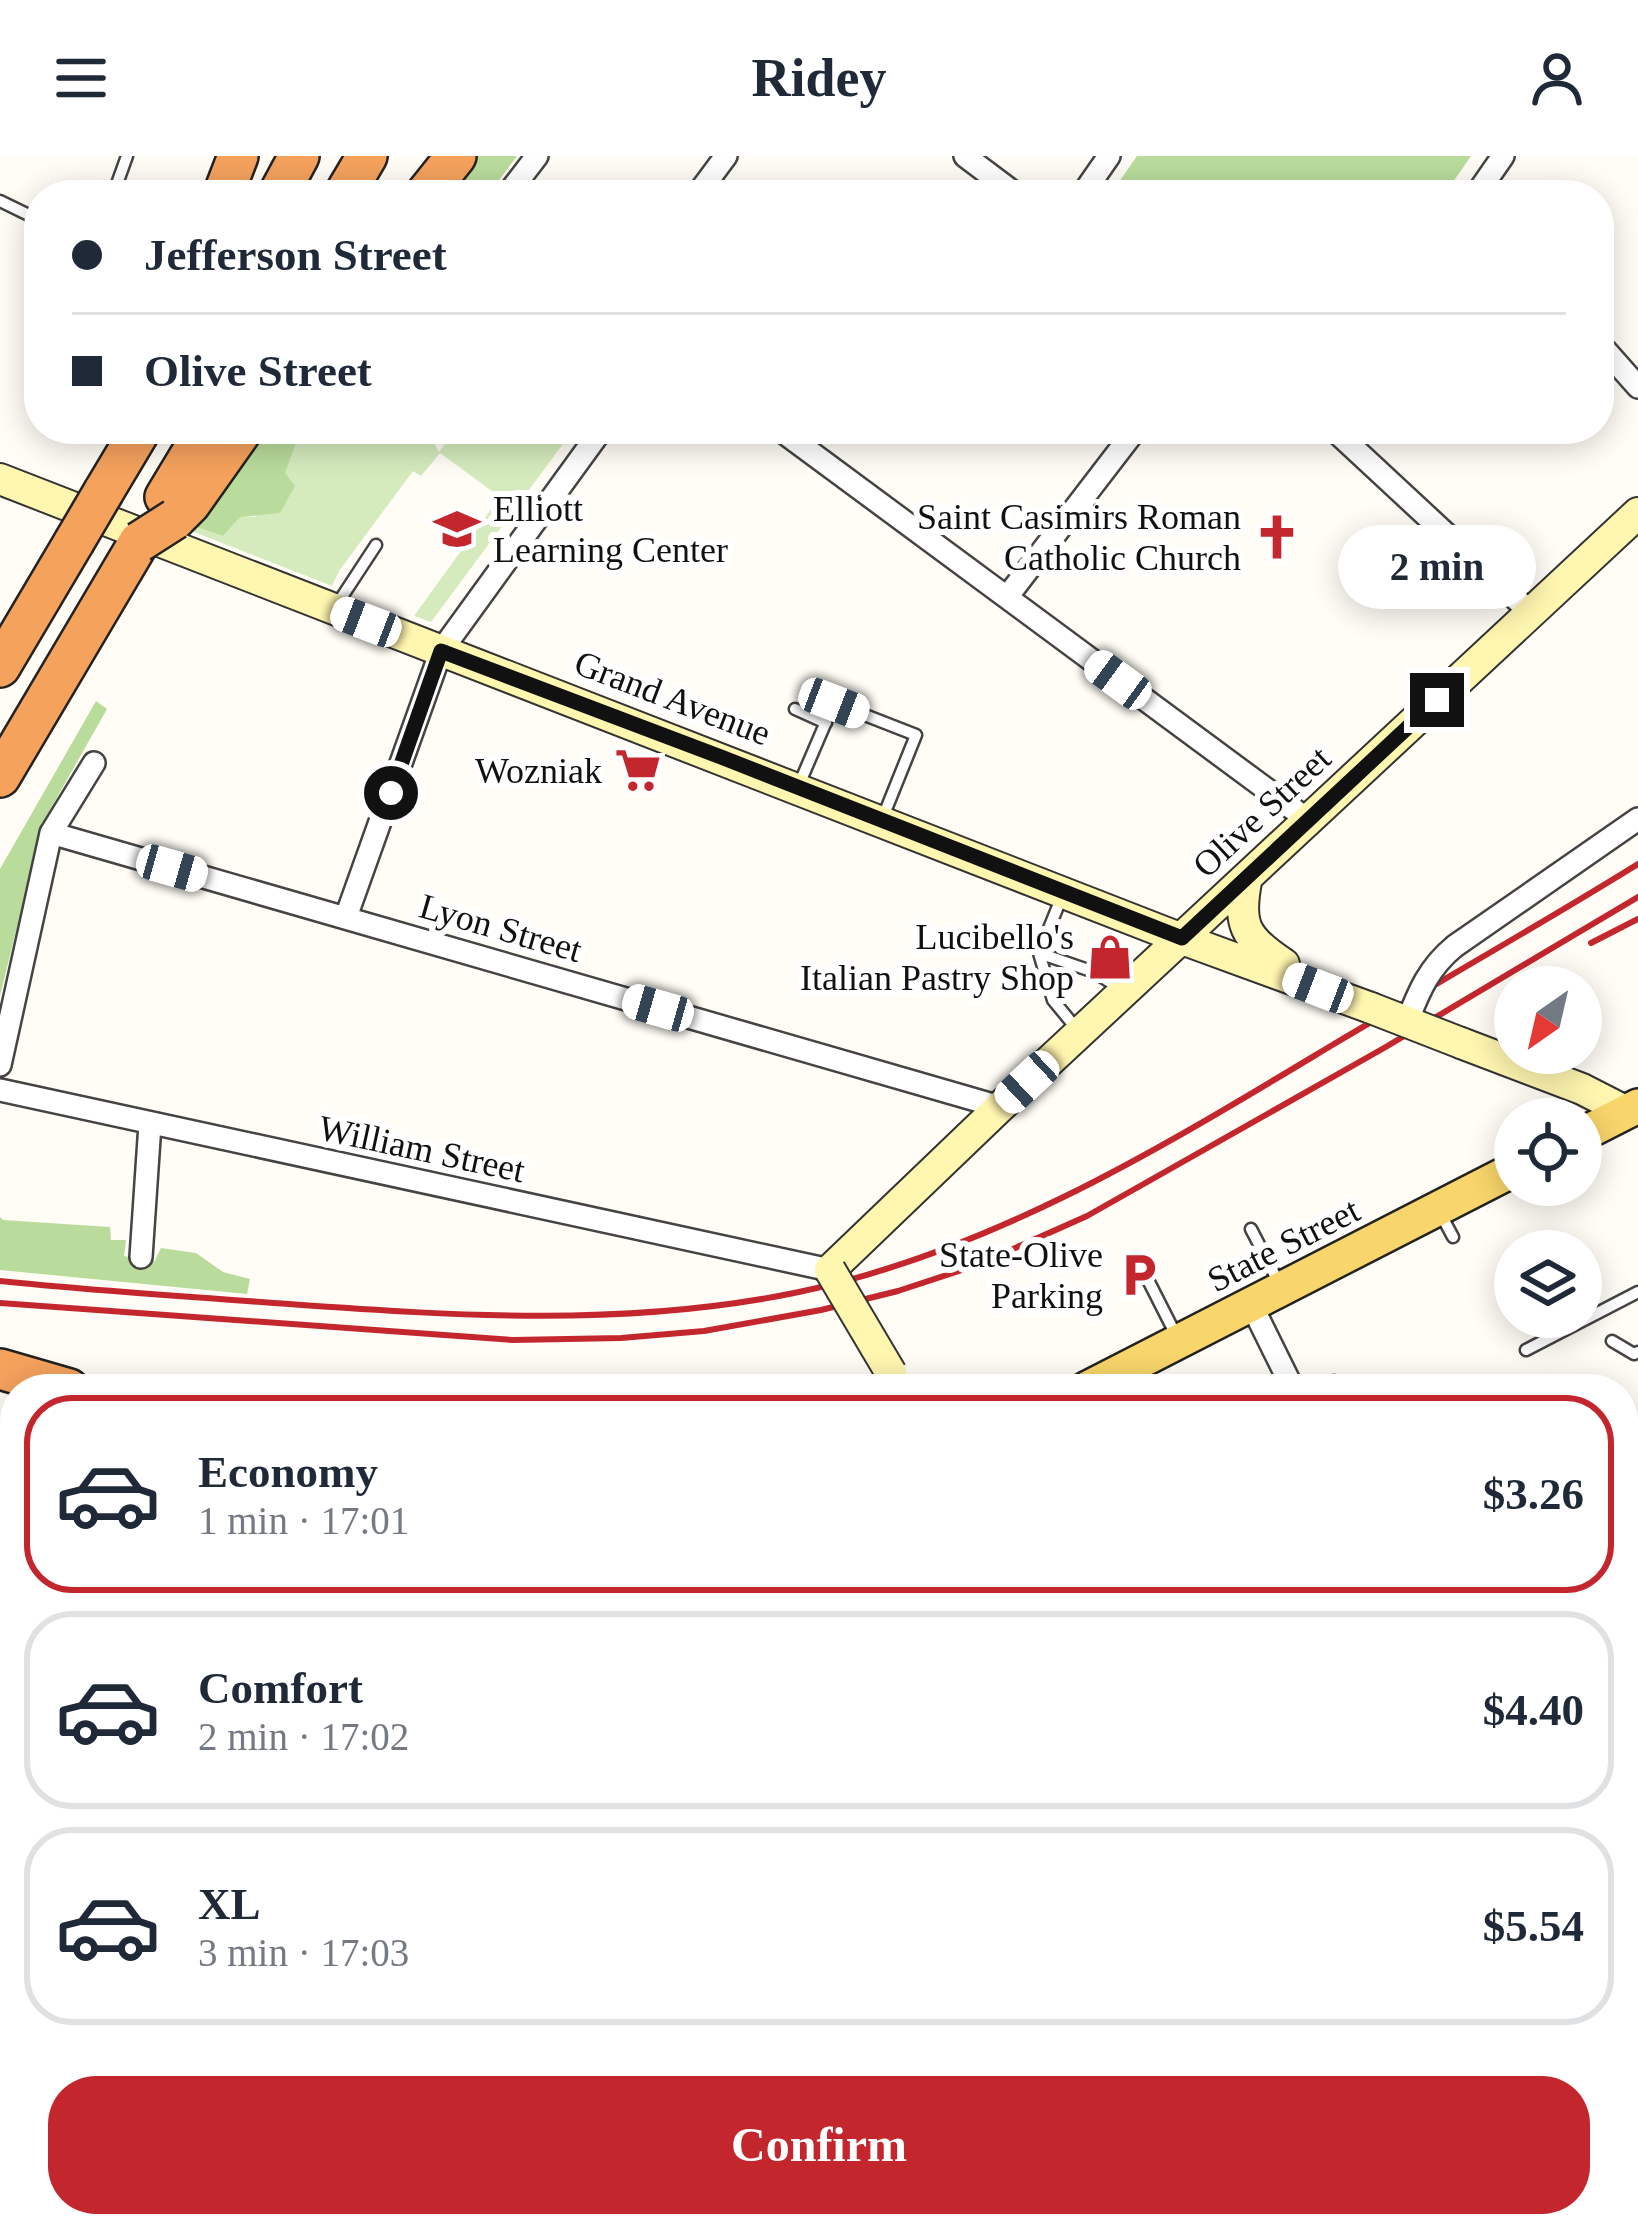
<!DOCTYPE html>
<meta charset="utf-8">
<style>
:root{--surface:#fff;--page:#f2f2f3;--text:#1f2937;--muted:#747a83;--line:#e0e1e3;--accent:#c4262e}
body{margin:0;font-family:"Times New Roman",serif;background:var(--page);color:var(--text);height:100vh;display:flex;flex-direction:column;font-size:45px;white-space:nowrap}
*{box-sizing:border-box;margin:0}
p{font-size:39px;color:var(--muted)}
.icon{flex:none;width:66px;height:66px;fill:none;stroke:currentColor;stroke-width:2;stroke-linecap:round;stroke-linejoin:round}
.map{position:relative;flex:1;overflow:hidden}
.side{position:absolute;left:0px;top:1218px;width:1638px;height:864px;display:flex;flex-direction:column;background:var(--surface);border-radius:48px 48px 0 0;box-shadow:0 6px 30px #0003}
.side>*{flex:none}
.banner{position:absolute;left:24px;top:24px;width:1590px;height:264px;border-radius:48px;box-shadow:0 6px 30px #0003;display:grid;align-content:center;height:264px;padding:0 48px;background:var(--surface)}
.needle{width:78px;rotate:214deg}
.fabs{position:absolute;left:1494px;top:810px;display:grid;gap:24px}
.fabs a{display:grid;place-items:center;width:108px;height:108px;border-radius:50%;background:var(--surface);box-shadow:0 6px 30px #0003;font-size:60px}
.end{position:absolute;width:54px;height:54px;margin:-27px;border:15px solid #111;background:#fff;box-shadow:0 0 0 6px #fff}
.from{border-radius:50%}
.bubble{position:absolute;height:84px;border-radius:42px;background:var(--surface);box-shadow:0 6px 30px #0003;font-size:39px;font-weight:600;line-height:84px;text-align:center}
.car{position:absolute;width:36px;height:72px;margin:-36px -18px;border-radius:15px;box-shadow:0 0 9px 3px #0007;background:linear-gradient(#fff 24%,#345 0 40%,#fff 0 76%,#345 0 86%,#fff 0)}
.banner b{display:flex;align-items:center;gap:42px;height:114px;font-size:45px}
.banner b+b{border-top:3px solid var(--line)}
.banner i{width:30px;height:30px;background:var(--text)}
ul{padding:21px 0 0;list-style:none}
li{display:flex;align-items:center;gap:36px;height:198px;margin:0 24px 18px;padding:0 24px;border:6px solid var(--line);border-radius:48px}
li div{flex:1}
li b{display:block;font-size:45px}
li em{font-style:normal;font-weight:600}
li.on{border-color:var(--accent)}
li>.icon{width:108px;height:108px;stroke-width:1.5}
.primary-button{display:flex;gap:24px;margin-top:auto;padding:24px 48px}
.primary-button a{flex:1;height:138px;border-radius:48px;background:var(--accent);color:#fff;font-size:48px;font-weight:600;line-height:138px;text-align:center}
header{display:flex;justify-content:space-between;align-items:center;height:156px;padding:0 48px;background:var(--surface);font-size:54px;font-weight:600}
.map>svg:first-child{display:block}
</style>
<header><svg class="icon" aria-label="menu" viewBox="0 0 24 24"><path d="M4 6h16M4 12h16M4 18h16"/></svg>Ridey<svg class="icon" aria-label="person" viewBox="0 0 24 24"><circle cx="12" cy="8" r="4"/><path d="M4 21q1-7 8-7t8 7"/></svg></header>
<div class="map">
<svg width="1638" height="2082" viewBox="0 0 1638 2082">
<rect width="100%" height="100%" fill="#fffdf5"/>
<!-- green -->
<path fill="#d5ebbd" d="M301,273H426L439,296L456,273H574L431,466L414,460L500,341L440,297L421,320L413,315L339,415L332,430L194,376L196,371L223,380L240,360L255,361L284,318Z"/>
<!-- forest -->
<path fill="#b9dc9c" d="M475,0H517L488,39H446Z
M1137,0H1471L1444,39H1110Z
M268,273H301L285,317L295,330L280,357L240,361L223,380L196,371Z
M96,545L107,553L43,666L0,840V713Z
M0,1061L3,1064L110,1071L111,1084H126L124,1100L154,1106L161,1092L196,1097L223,1116L250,1123L247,1138L0,1114Z"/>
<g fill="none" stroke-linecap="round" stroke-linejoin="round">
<!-- lane casing -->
<g stroke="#444" stroke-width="15">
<path id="lane" d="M113,39L127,0
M0,45L39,64
M336,450L376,389
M795,553L826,567
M798,631L834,547L916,579L883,661
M1063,738L1039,797L1053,844L1076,872
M1039,797L1094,816L1121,833
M1439,1055L1453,1081
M1251,1073L1280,1129
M1146,1120L1178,1183
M1612,1185L1634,1198L1638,1196
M1526,1194L1638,1136
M1313,1233L1334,1225
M626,2067L630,2082"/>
</g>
<!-- street casing -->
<g stroke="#444" stroke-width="26">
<path id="street" d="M965,0L1017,39
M507,39L537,0
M697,39L726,0
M1082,39L1109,0
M1476,39L1503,0
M1599,187L1638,231
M779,273L1308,664
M1333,273L1530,456
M1007,441L1136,273
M51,677L1000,951
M346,761L441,495L602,273
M1455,790L1638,663
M0,909L51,677L94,607
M0,934L830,1114
M141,1101L150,968
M1251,1148L1293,1233
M1623,1901L1638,1932
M876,2067L884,2082
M787,2082L818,2067"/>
</g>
<!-- secondary casing -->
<g stroke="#333" stroke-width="34">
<path id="secondary" d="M0,323L1182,783L1371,852
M1247,721C1237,768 1244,782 1284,808
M1461,887L1582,933L1627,956
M830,1114L1000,951L1638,357
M1623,1383L1638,1376
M0,1425L15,1423
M217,2082L247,2067"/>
</g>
<!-- primary casing -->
<g stroke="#222" stroke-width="38">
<path id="primary" d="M1581,979L1638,950
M1086,1233L1515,1013
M1623,1838L1638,1829
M411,2067L419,2082
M1326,2067L1334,2082
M1230,2082L1246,2067"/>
</g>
<!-- highway casing -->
<g stroke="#222" stroke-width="44">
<path id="highway" d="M223,39L238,0
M278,39L299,0
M344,39L367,0
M425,39L456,0
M104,335L141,273
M165,341L206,273
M175,363L190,348L243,273
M0,511L74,386
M0,621L139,386
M0,1213L69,1233
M0,1461L13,1485
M0,1519L15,1536"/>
</g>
<!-- lane -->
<use href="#lane" stroke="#fff" stroke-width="10"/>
<!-- street -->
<use href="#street" stroke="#fff" stroke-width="21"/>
<!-- secondary -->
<use href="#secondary" stroke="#fff6b0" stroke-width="30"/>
<!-- primary -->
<use href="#primary" stroke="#f9d66b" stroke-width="33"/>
<!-- highway -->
<use href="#highway" stroke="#f5a25d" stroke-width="39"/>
<!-- rail -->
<path stroke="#c4262e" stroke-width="6" d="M1591,787L1638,763
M0,1125C96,1135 193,1141 289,1148C457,1160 627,1171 794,1137C991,1097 1164,990 1334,888C1435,828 1538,770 1638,708
M0,1147L513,1184L621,1182L704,1175L821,1154L898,1135L977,1109L1087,1060L1384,892L1638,741"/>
<!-- street-bridge casing -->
<g stroke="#444" stroke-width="26" stroke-linecap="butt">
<path id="street-bridge" d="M1407,866C1419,835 1429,811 1455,790"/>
</g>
<!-- secondary-bridge casing -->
<g stroke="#333" stroke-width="34" stroke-linecap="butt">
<path id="secondary-bridge" d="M1371,852L1461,887
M830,1114L891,1217"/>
</g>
<!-- highway-bridge casing -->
<g stroke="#222" stroke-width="44" stroke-linecap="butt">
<path id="highway-bridge" d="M74,386L104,335
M139,386L175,363"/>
</g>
<!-- street-bridge -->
<use href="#street-bridge" stroke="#fff" stroke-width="21"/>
<!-- secondary-bridge -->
<use href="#secondary-bridge" stroke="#fff6b0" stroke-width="30"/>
<!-- highway-bridge -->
<use href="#highway-bridge" stroke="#f5a25d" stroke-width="39"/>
</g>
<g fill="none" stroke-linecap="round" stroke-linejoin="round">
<!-- route -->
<path stroke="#111" stroke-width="15" d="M391,637L441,495L721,601L1182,782L1437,544"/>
</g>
<!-- icons -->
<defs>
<g id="school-bare" transform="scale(3.6)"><path d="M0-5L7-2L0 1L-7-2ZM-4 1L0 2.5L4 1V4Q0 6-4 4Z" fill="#c4262e" stroke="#fff" stroke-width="2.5" paint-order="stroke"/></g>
<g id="church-bare" transform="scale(3.6)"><path d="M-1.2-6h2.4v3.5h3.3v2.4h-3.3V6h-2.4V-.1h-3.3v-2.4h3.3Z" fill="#c4262e" stroke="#fff" stroke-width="2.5" paint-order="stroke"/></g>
<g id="supermarket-bare" transform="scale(3.6)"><path d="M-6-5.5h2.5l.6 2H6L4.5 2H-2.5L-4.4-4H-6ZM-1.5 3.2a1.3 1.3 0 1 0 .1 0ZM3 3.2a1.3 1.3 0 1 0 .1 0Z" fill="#c4262e" stroke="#fff" stroke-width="2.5" paint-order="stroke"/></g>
<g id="shop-bare" transform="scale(3.6)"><path d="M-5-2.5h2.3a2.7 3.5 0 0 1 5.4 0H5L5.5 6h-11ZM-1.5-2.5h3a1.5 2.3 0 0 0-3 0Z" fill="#c4262e" stroke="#fff" stroke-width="2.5" paint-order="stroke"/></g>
<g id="parking-bare" transform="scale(3.6)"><path d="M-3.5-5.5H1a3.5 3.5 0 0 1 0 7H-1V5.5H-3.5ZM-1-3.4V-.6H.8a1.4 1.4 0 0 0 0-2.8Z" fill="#c4262e" stroke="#fff" stroke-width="2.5" paint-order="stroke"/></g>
</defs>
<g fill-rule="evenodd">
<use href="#school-bare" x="457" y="373"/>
<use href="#church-bare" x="1277" y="381"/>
<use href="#supermarket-bare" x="638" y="614"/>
<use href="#shop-bare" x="1110" y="801"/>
<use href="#parking-bare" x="1139" y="1119"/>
</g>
<g text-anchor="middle" stroke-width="12" stroke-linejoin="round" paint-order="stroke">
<!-- poi labels -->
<g font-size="36" fill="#111" stroke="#fff" text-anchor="end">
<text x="493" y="365" text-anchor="start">Elliott<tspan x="493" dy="41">Learning Center</tspan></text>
<text x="1241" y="373">Saint Casimirs Roman<tspan x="1241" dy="41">Catholic Church</tspan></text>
<text x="602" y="627">Wozniak</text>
<text x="1074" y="793">Lucibello's<tspan x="1074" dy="41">Italian Pastry Shop</tspan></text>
<text x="1103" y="1111">State-Olive<tspan x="1103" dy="41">Parking</tspan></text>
</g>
<!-- street labels -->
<g font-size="36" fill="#111" stroke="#fff">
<text transform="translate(673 541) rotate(21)" y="13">Grand Avenue</text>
<text transform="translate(1261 655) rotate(-43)" y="13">Olive Street</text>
<text transform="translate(501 771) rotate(16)" y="13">Lyon Street</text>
<text transform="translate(422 992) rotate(12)" y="13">William Street</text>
<text transform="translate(1283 1088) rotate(-27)" y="13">State Street</text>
</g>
</g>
</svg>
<div class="fabs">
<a><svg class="needle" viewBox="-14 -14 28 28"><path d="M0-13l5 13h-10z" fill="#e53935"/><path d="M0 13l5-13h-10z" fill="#747a83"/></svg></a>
<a><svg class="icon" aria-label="locate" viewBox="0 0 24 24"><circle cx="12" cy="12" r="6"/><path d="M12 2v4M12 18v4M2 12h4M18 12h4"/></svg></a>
<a><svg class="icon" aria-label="layers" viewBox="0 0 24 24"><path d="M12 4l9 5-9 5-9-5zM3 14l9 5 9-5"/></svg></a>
</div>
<i class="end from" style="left:391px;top:637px"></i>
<i class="end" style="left:1437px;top:544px"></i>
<div class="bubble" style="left:1338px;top:369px;width:198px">2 min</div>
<i class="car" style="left:366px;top:466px;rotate:291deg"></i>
<i class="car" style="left:1118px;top:524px;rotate:306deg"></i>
<i class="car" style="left:834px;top:547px;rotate:111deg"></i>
<i class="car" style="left:172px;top:712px;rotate:106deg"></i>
<i class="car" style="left:1318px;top:832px;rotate:291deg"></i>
<i class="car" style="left:658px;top:852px;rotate:286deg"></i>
<i class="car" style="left:1027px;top:926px;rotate:227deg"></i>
<div class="banner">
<b><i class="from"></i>Jefferson Street</b>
<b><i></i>Olive Street</b>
</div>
<section class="side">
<ul>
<li class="on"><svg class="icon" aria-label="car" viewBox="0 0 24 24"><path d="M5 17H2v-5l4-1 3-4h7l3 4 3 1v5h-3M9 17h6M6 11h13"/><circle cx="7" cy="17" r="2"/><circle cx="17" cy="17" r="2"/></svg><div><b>Economy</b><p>1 min · 17:01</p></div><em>$3.26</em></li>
<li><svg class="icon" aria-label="car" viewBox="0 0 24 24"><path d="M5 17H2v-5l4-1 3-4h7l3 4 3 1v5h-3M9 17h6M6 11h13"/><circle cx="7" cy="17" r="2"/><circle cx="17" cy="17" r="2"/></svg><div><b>Comfort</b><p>2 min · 17:02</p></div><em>$4.40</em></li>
<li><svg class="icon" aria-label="car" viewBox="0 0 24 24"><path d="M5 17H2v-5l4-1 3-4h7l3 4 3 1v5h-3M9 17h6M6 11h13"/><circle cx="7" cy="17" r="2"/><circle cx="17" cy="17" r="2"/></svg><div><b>XL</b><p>3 min · 17:03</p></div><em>$5.54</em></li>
</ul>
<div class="primary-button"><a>Confirm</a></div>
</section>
</div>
